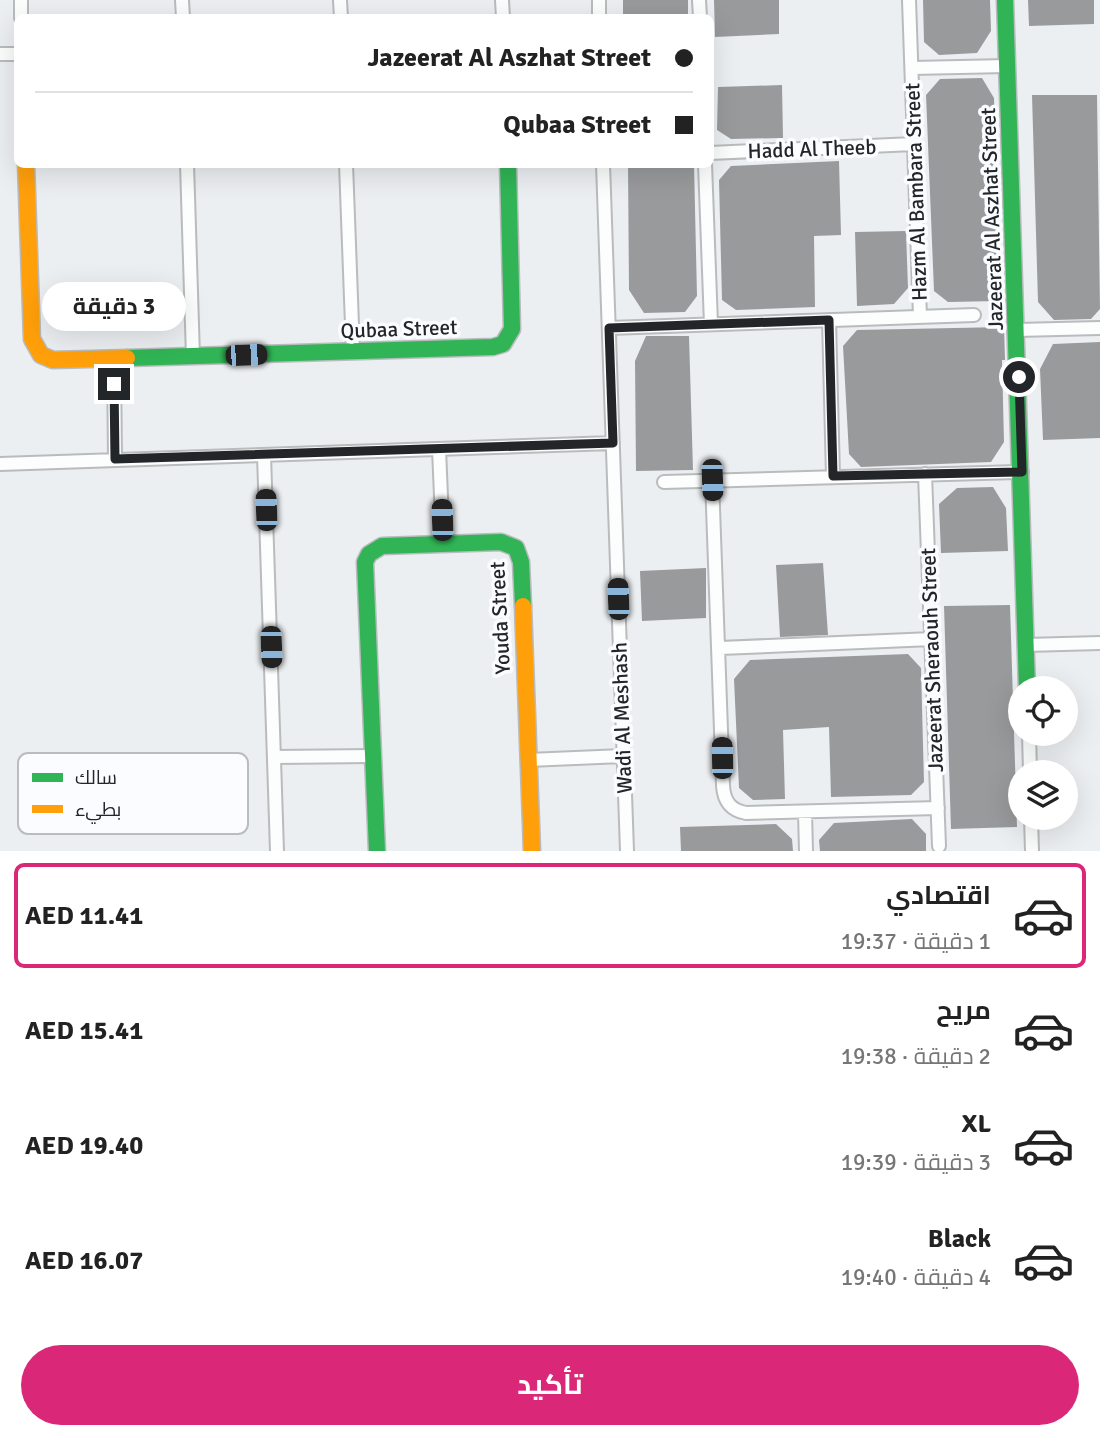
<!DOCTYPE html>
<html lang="ar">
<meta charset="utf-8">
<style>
:root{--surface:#fff;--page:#f2f2f2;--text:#222;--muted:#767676;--line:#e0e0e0;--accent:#db2777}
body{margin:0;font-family:Signika,Cairo,sans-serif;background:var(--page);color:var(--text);direction:rtl;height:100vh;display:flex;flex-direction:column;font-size:26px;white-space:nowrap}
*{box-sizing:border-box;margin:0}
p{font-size:23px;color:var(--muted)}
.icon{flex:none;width:38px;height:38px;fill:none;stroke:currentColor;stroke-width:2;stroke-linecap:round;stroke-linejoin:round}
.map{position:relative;height:851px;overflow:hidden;direction:ltr}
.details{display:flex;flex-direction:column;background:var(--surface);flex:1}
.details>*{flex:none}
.top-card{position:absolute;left:14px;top:14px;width:700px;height:154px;border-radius:10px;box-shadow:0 7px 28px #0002;direction:rtl;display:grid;align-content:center;height:154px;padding:0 21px;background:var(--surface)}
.tools{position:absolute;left:1008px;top:676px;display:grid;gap:14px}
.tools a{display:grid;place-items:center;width:70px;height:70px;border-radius:50%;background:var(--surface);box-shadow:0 7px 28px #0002;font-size:35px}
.end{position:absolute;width:32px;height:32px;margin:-16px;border:9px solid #232628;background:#fff;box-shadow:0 0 0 4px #fff}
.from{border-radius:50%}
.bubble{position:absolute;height:49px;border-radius:24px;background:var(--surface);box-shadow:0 7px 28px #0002;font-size:23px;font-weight:700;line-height:49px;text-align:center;direction:rtl}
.car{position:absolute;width:21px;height:42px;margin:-21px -10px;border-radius:9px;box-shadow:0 0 5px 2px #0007;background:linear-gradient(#222 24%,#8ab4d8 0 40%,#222 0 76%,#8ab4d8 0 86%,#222 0)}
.top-card b{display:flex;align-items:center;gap:24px;height:66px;font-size:26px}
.top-card b+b{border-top:2px solid var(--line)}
.top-card i{width:18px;height:18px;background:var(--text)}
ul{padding:12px 0 0;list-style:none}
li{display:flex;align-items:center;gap:21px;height:105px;margin:0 14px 10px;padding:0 7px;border:4px solid transparent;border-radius:10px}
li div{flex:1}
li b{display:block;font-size:26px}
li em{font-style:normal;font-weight:700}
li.on{border-color:var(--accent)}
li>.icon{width:63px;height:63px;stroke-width:1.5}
.cta{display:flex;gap:14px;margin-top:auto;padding:14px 21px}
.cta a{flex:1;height:80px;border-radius:42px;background:var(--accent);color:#fff;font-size:28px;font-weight:700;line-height:80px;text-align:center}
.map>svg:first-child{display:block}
</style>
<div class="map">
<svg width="1100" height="851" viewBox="0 0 1100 851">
<rect width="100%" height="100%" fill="#eceff2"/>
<!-- building -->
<path fill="#999a9c" d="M623,0H688V18H623Z
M714,0H779V34L715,37Z
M923,0H990L991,31L977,53L939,55L924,42Z
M1028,0H1094V24L1029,26Z
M982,78L994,98L999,301L948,302L934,291L926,95L940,79Z
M782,85L783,138L731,139L717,130L718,87Z
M1032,95H1097L1100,309L1091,319L1054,320L1038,302Z
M839,161L841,235L814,236L815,307L736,310L722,300L719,180L731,166Z
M628,164H694L697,296L685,312L644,313L629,290Z
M906,231L908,288L894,304L857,306L855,232Z
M1004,327L1005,360H1002L1004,442L991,462L861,467L849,454L843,346L857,330Z
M646,336H689L693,470L636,471L635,361Z
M1100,342V438L1043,440L1040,369L1053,344Z
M993,487L1006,508L1008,551L941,553L939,504L957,488Z
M823,563L828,635L780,637L776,565Z
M706,568V618L642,621L640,571Z
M1010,605L1017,827L951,829L944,606Z
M908,654L921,668L924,782L911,795L831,797L829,727L783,730L785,799L753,800L739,788L734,679L750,660Z
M912,819L926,834V851H820L819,840L834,823Z
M776,824L792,839L793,851H681L680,827Z"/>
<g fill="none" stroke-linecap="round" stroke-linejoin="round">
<!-- street casing -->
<g stroke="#b9bbbd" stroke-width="16">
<path id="street" d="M21,0V18
M182,0L183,18
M340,0L341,18
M502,0L503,18
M599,0V18
M699,0L700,18
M909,0L920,317
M0,54H18
M912,68L1007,66
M710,153L914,144
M187,164L193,357
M346,164L353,352
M603,164L627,851
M705,164L711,324
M829,320L833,476
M609,328L974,315
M1017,330L1100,328
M114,360L115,459
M439,449L443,543
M264,455L277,851
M0,464L613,443
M925,474L939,846
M712,480L723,786C724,801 730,810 746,813L938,808
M664,482L1022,472
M1026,645L1100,643
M720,648L932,639
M1029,733L1030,772
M275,757L373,756
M528,760L623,756
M805,812L806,851
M1031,817L1032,851"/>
</g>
<!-- fast casing -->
<g stroke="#b9bbbd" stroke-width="19">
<path id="fast" d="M1005,0L1027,688
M127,358L493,347L503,344L512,329L508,164
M377,851L365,562L369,554L382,546L501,542L516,548L521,562L523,606"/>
</g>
<!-- slow casing -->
<g stroke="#b9bbbd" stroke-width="19">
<path id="slow" d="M26,164L32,339L41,355L53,360L127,358
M523,606L532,851"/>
</g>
<!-- street -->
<use href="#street" stroke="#fcfdfd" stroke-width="12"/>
<!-- fast -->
<use href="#fast" stroke="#30b455" stroke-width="16"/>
<!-- slow -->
<use href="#slow" stroke="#ff9f0a" stroke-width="16"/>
</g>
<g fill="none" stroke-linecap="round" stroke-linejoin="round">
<!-- route -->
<path stroke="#232628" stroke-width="9" d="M114,384L115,459L613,443L609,328L829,320L833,476L1022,472L1019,377"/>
</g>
<g text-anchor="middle" stroke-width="7" stroke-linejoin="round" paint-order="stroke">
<!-- street labels -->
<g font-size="21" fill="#232628" stroke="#fafcff">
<text transform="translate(812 149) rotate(-2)" y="7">Hadd Al Theeb</text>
<text transform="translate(916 192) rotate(-92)" y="7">Hazm Al Bambara Street</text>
<text transform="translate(992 219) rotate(-92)" y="7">Jazeerat Al Aszhat Street</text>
<text transform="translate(399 329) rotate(-2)" y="7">Qubaa Street</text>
<text transform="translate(500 618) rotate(-93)" y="7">Youda Street</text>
<text transform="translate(932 660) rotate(-92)" y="7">Jazeerat Sheraouh Street</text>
<text transform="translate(622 718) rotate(-92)" y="7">Wadi Al Meshash</text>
</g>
</g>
<!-- legend -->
<rect x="18" y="753" width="230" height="81" rx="10" fill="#fafcff" stroke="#babcbe" stroke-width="2"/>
<rect x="32" y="773" width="31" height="9" fill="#30b455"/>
<rect x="32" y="805" width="31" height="8" fill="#ff9f0a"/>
<g font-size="19" fill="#232628">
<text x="75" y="784">سالك</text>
<text x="75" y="816">بطيء</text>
</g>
</svg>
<div class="tools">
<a><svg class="icon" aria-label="locate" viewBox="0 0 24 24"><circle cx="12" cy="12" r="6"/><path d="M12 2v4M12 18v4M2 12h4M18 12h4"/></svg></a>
<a><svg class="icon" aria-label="layers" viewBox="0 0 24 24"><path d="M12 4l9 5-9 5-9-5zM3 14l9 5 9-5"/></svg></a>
</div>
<i class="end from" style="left:1019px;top:377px"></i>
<i class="end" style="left:114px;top:384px"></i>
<div class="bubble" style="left:42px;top:282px;width:144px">3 دقيقة</div>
<i class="car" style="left:246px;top:355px;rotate:88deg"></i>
<i class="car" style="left:712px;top:480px;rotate:178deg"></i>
<i class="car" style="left:266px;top:510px;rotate:358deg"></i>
<i class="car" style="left:442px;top:520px;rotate:358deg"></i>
<i class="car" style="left:618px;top:599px;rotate:358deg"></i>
<i class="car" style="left:271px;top:647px;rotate:178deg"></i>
<i class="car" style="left:722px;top:758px;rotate:359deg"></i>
<div class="top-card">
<b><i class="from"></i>Jazeerat Al Aszhat Street</b>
<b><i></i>Qubaa Street</b>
</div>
</div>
<section class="details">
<ul>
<li class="on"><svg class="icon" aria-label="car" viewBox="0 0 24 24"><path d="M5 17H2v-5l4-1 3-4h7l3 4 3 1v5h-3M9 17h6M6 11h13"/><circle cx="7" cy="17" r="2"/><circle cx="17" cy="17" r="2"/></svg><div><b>اقتصادي</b><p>1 دقيقة · 19:37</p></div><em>AED 11.41</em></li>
<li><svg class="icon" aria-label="car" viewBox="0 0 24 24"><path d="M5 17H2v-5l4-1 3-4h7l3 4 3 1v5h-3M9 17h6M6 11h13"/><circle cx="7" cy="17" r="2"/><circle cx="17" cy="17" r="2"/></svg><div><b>مريح</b><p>2 دقيقة · 19:38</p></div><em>AED 15.41</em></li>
<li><svg class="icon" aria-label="car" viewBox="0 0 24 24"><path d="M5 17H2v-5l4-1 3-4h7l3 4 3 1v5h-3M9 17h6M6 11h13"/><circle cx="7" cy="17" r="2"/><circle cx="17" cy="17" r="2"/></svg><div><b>XL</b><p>3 دقيقة · 19:39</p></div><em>AED 19.40</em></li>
<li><svg class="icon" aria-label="car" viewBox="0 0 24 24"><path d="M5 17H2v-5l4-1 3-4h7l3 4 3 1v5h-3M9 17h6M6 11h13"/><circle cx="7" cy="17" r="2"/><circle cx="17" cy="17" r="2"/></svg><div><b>Black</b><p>4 دقيقة · 19:40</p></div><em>AED 16.07</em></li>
</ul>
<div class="cta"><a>تأكيد</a></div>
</section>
